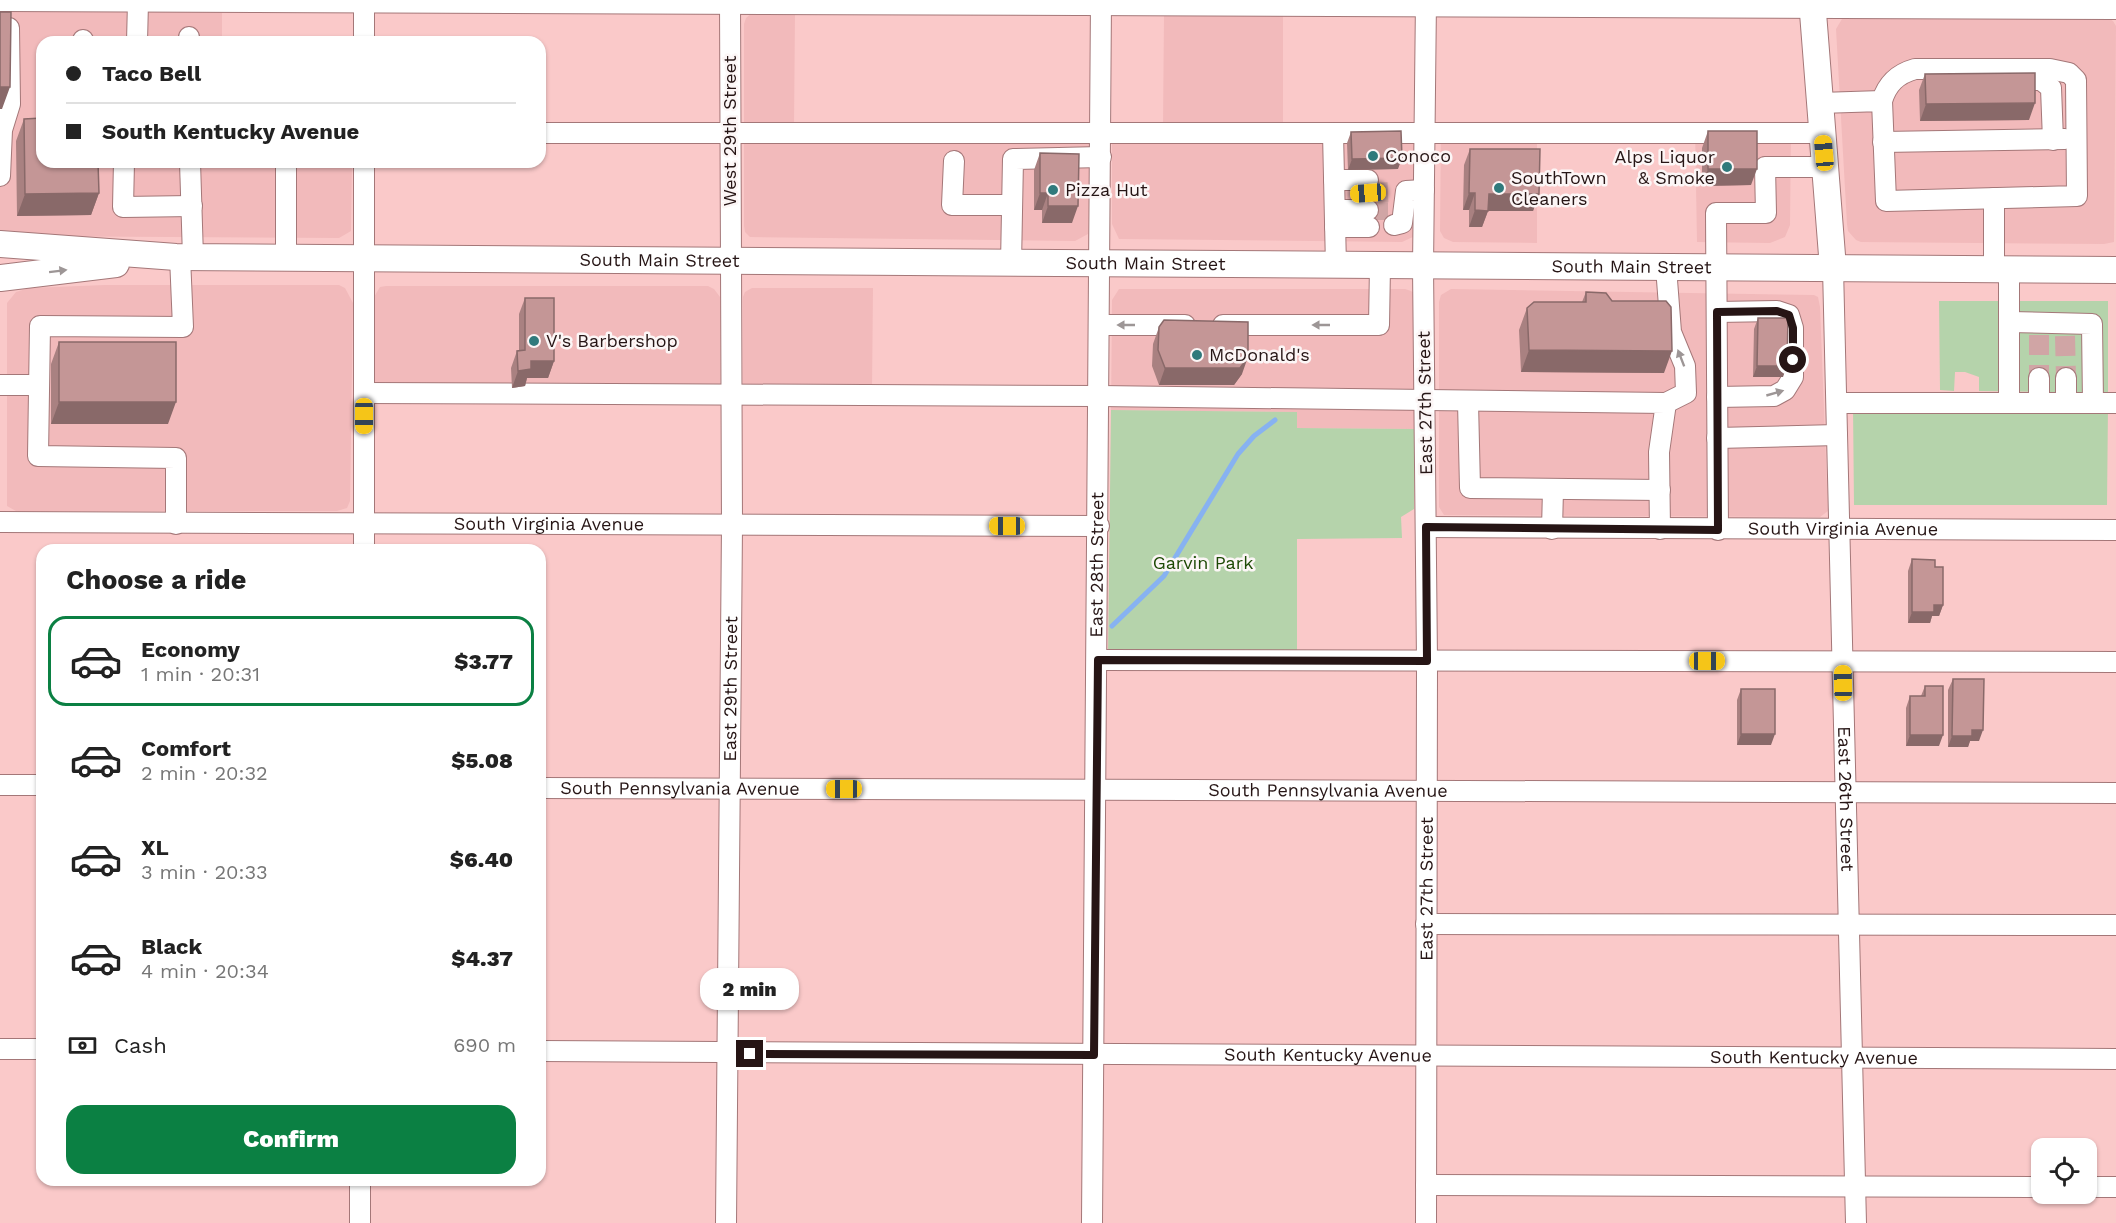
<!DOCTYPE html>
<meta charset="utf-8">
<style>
:root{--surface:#fff;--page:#f2f2f2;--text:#222;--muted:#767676;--line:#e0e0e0;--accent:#0b8043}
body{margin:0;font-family:"Work Sans",sans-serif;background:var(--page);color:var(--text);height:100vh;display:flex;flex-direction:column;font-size:22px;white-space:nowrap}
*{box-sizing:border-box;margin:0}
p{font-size:20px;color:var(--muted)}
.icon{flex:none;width:33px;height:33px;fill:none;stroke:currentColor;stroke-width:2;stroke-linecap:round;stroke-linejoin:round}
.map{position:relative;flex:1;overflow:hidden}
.side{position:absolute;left:36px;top:544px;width:510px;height:642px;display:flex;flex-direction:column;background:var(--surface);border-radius:18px;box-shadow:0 2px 4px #0004}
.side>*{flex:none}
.top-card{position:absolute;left:36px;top:36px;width:510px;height:132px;border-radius:18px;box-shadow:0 2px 4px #0004;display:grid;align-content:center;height:132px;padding:0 30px;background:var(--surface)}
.fabs{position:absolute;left:2031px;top:1138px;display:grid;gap:12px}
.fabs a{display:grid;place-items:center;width:66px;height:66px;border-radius:12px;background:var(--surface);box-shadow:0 2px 4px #0004;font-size:30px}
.end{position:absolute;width:27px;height:27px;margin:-14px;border:8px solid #261515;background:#fff;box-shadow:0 0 0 3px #fff}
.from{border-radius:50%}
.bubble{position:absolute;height:42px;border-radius:18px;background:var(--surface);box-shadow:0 2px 4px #0004;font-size:20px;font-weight:800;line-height:42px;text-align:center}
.car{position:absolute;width:18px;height:36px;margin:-18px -9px;border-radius:8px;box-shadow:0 0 4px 2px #0007;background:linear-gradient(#f5c518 24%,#345 0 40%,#f5c518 0 76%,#345 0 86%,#f5c518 0)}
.top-card b{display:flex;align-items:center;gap:21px;height:57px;font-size:22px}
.top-card b+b{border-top:2px solid var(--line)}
.top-card i{width:15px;height:15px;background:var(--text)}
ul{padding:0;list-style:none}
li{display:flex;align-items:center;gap:18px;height:90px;margin:0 12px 9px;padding:0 18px;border:3px solid transparent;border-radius:18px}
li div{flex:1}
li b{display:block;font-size:22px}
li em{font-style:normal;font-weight:800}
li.active{border-color:var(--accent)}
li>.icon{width:54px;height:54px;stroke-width:1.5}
h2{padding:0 30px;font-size:27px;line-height:72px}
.pay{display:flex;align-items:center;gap:15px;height:66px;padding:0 30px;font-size:22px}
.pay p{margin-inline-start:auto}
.primary-button{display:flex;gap:12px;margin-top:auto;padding:12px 30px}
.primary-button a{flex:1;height:69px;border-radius:18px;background:var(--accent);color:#fff;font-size:24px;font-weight:800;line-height:69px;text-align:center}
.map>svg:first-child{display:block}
</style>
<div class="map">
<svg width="2116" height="1223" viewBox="0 0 2116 1223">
<rect width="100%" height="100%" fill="#fac9c9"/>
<!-- built -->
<path fill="#f2babb" d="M0,10L222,11V42H42V162H352L351,231L339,238L0,236Z
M795,13L794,126L1090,129L1088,234L1075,241L750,237L745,232L744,226V24L746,18L752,13Z
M1283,14V126L1418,128L1415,236L1402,242L1119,239L1112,224V126H1163L1164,15Z
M1846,16L2108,18L2113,21L2116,26L2114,242L2104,244L1861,242L1856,240L1848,231L1847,224L1836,29L1842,19Z
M1695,128H1791L1790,225L1785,237L1770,243L1697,242Z
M1441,129H1537V243L1453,242L1444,238L1440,231Z
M105,285H339L345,288L353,303L350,501L347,508L337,511H16L7,506V303L16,292L29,288Z
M386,286H708L714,289L720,297V400L374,401V297L380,287Z
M752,288H873L872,389L743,390V297L745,292Z
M1119,289H1405L1411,291L1415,294V429L1297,428V412L1111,410L1112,300Z
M1451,289L1814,295L1818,297L1820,307L1828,511L1820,517L1444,515L1439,507V302L1441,295Z"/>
<!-- green -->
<path fill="#b5d3ab" d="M1939,301H2108V393L1979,391V377L1965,372H1955L1954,391L1940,390Z
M2108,405L2107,505H1854L1853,406Z
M1111,410L1297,412V428L1415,429L1414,509L1401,517L1402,538L1297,539V660L1108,657Z"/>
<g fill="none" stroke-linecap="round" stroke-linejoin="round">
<!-- stream -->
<path stroke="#87b2f1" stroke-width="5" d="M1112,626L1164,576L1238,454L1254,436L1275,420"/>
<!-- minor-tunnel -->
<path stroke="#d0a5a5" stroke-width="20" stroke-dasharray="20 10" stroke-linecap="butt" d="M1368,193L1393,192
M1368,210H1393
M2039,335V378
M2065,336L2066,378"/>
<!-- minor casing -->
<g stroke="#a47778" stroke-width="22">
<g id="minor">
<path d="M0,1L2116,9"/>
<path d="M0,28H9L10,104L2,130L0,176"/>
<path d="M189,37V42"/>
<path d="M83,42V40"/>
<path d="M137,42L138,2"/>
<path d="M364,42V0"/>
<path d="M2022,80H2041L2051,88L2053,140"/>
<path d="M1820,103L1882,101C1887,84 1897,74 1915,69H2050L2069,73L2076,80L2077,196L1886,201L1882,101"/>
<path d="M540,133H1822"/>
<path d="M1333,133L1336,266"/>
<path d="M1883,142L2065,139"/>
<path d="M954,161L952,205H1012"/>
<path d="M124,162L123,207L192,206"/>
<path d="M190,162L193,257"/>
<path d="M1334,180H1368"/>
<path d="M1994,198V269"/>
<path d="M1335,210H1368"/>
<path d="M1394,225L1402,223L1406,191L1424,190"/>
<path d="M1335,227H1369"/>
<path d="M286,258V162"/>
<path d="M1011,264L1013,159L1101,157"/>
<path id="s1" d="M1833,268L1856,1223"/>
<path d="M2009,269V403"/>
<path d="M1717,312L1777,311L1789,315L1793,328V377L1785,390L1774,396L1717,397"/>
<path d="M2010,322L2092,324L2093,403"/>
<path d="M1100,325H1185"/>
<path d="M1223,325H1379L1380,266"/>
<path d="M2039,378V403"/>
<path d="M0,385H39"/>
<path d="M364,393L1100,396L1666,403L1659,452L1660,529"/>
<path d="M1468,402L1470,488L1660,490"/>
<path d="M1666,403L1686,393L1685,366L1671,332L1666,267"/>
<path d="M1837,403H2116"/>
<path d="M2066,403V378"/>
<path d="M1717,438L1837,435"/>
<path id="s2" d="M0,522L1099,526"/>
<path d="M176,524V458L38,456L40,326L183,327L180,257"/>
<path id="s3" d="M1426,527L2116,530"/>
<path d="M1552,529L1553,490"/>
<path d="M1718,530L1716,213H1766L1765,167H1825"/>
<path d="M364,550V162"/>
<path d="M1098,660L2116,662"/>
<path d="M0,785H42"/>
<path id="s4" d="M540,788L2116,793"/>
<path d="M1426,924L2116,925"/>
<path d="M0,1049H42"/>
<path id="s5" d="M540,1051L2116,1059"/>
<path d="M1426,1185L2042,1187"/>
<path d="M2086,1187H2116"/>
<path d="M360,1223V1180"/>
<path id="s6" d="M726,1223L732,525L730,0"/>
<path id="s7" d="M1092,1223L1101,0"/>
<path id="s8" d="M1426,1223L1427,661L1423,267L1426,0"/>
</g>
</g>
<!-- major casing -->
<g stroke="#a47778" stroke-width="28">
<g id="major">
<path d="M1812,0L1833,268"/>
<path id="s9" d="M0,244L176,257L2116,270"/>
<path d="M0,278L116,264"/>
</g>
</g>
<!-- minor -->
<use href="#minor" stroke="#fff" stroke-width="20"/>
<!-- major -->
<use href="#major" stroke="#fff" stroke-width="26"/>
</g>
<!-- wall -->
<path fill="#a98181" d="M1925,74L2029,120L1920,121L1919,90Z
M24,119L99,193L91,215L17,216L16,141Z
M1708,131L1751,185L1702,186V148Z
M1351,132L1398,169L1348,170L1347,143Z
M1470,149L1539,194L1533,211H1488L1482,227H1469V210H1463L1464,165Z
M1040,153L1072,223H1042V210H1034V170Z
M1586,292L1664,373L1521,372L1519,330L1527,308L1582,302Z
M525,298L554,361L548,378H527L525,386L512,388L511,368L517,351H519V314Z
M1758,318L1783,377H1753L1754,329Z
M1159,327L1242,374L1234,385H1159L1152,366L1153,344Z
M59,342L168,424H51V364Z
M1912,559L1935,567L1943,605L1939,616H1932L1930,623H1908V571Z
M1953,679L1979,741H1970L1968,747H1948V690Z
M1925,686L1939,746H1906V708L1910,696H1921Z
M1741,689L1771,745H1737V700Z"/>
<!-- shaded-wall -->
<path fill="#896969" d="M0,87H10L2,109H0Z
M2035,103L2029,120L1920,121L1926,104Z
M1402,158L1398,169L1348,170L1352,159Z
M1708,169H1757L1751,185L1702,186Z
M99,193L91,215L17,216L25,194Z
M1040,193H1048L1042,210H1034Z
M1469,193H1475L1469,210H1463Z
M1489,194H1539L1533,211H1488L1482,227H1469L1475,210Z
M1048,206H1078L1072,223H1042Z
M1529,350L1672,351L1664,373L1521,372Z
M1248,357L1242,374L1234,385H1159L1165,368Z
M531,361H554L548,378H527L525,386L512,388L518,371Z
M1757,366H1787L1783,377H1753Z
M59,402H176L168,424H51Z
M1934,605H1943L1939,616H1932L1930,623H1908L1912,612Z
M1972,730H1983L1979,741H1970L1968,747H1948L1952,736Z
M1741,734H1775L1771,745H1737Z
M1910,735H1943L1939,746H1906Z"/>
<!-- building -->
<path fill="#c49696" stroke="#896969" stroke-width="1.5" d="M0,12H11L10,87H0Z
M2035,73V103L1926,104L1925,74Z
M42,118V162H98L99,193L25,194L24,119Z
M1401,131L1402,158L1352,159L1351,132Z
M1708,131H1757V169H1708Z
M1470,149H1540L1539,194H1489L1488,211L1475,210V193H1469Z
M1040,153L1079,154L1078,206H1048V193H1040Z
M1586,292L1606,293L1612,301H1666L1671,307L1672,351L1529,350L1527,308L1534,302H1586Z
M525,298H554V361H531V369L518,371L517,351L525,350Z
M1758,318H1788L1787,366H1757Z
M1164,320L1248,322V357L1240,368H1165L1158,350L1159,327Z
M59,342H176V402H59Z
M1912,559L1935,560V567H1943V605H1934V612H1912Z
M1953,679H1984L1983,730H1972V736H1952Z
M1925,686H1943V735H1910V696H1925Z
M1741,689H1775V734H1741Z"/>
<!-- one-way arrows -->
<defs><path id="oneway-solid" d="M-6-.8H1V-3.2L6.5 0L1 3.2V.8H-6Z" transform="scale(1.5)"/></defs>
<g fill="#9d9696">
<use href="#oneway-solid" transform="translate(58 271) rotate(-7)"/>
<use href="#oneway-solid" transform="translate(1126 325) rotate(-180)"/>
<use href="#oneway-solid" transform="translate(1321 325) rotate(-180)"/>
<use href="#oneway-solid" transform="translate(1681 358) rotate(-111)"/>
<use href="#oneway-solid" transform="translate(1775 393) rotate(-16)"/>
</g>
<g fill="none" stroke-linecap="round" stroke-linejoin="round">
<!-- route -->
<path stroke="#261515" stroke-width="8" d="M750,1054L1094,1055L1098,660L1427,661L1426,527L1718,530L1717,312L1777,311L1789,315L1793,328V360"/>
</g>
<!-- markers -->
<g fill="#307a7c" stroke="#fcf6f6" stroke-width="2">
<circle cx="1373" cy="156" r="6"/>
<circle cx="1727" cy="167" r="6"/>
<circle cx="1499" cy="188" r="6"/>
<circle cx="1053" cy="190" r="6"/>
<circle cx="534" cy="341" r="6"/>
<circle cx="1197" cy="355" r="6"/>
</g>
<g text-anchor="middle" stroke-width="5" stroke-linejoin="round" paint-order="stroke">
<!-- street labels -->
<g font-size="18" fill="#261515" stroke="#fcf6f6">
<text transform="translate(730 131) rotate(-90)" y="6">West 29th Street</text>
<text dy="6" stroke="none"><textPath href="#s9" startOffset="660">South Main Street</textPath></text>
<text dy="6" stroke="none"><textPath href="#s9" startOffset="1146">South Main Street</textPath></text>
<text dy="6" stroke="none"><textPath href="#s9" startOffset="1632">South Main Street</textPath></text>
<text transform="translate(1425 403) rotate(-91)" y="6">East 27th Street</text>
<text dy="6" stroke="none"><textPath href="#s2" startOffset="549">South Virginia Avenue</textPath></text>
<text dy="6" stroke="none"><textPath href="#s3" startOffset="417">South Virginia Avenue</textPath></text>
<text dy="6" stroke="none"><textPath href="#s7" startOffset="658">East 28th Street</textPath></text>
<text dy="6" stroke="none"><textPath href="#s6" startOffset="534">East 29th Street</textPath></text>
<text dy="6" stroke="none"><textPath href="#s4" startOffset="140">South Pennsylvania Avenue</textPath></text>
<text dy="6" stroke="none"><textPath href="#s4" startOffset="788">South Pennsylvania Avenue</textPath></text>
<text dy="6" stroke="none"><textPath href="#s1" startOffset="531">East 26th Street</textPath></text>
<text dy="6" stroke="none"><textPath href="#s8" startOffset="334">East 27th Street</textPath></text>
<text dy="6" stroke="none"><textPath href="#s5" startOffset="788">South Kentucky Avenue</textPath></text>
<text dy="6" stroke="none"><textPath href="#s5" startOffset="1274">South Kentucky Avenue</textPath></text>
</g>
<!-- poi labels -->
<g font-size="18" fill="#261515" stroke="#fcf6f6" text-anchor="start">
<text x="1385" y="162">Conoco</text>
<text x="1715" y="163" text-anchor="end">Alps Liquor<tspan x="1715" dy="21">&amp; Smoke</tspan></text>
<text x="1511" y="184">SouthTown<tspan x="1511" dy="21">Cleaners</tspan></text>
<text x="1065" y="196">Pizza Hut</text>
<text x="546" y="347">V's Barbershop</text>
<text x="1209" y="361">McDonald's</text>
</g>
<!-- park labels -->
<g font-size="18" fill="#1c4904" stroke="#fcf6f6">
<text x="1203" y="569">Garvin Park</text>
</g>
</g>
</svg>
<div class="fabs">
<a><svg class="icon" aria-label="locate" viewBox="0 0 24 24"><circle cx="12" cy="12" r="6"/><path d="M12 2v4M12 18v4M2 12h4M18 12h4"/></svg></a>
</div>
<i class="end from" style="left:1793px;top:360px"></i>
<i class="end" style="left:750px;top:1054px"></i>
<div class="bubble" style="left:700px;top:968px;width:99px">2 min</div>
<i class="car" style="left:1824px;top:153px;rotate:355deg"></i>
<i class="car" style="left:1368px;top:193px;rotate:266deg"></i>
<i class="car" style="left:364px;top:416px;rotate:180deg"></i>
<i class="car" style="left:1007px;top:526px;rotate:270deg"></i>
<i class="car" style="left:1707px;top:661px;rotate:90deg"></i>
<i class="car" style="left:1843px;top:683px;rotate:359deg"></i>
<i class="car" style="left:844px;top:789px;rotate:270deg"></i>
<div class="top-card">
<b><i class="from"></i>Taco Bell</b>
<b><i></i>South Kentucky Avenue</b>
</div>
<section class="side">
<h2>Choose a ride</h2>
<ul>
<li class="active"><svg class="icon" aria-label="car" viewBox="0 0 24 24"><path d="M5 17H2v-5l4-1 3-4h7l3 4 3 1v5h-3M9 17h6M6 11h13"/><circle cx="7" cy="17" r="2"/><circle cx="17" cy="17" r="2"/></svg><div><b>Economy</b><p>1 min · 20:31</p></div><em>$3.77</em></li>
<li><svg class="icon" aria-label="car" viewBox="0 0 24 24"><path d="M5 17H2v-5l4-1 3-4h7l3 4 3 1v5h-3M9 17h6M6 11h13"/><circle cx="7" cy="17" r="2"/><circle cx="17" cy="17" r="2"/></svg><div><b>Comfort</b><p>2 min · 20:32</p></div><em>$5.08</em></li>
<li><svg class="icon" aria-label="car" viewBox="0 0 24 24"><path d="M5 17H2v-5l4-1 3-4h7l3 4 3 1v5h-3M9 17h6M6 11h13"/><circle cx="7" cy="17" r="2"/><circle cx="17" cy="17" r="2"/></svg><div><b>XL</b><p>3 min · 20:33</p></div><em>$6.40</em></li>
<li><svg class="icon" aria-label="car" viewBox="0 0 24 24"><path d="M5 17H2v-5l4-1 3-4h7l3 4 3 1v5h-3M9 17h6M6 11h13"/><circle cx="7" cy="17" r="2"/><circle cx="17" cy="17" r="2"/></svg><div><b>Black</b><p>4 min · 20:34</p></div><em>$4.37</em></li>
</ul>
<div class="pay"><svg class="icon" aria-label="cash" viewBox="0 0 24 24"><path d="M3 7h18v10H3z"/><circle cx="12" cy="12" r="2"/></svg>Cash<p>690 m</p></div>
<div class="primary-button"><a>Confirm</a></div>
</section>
</div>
